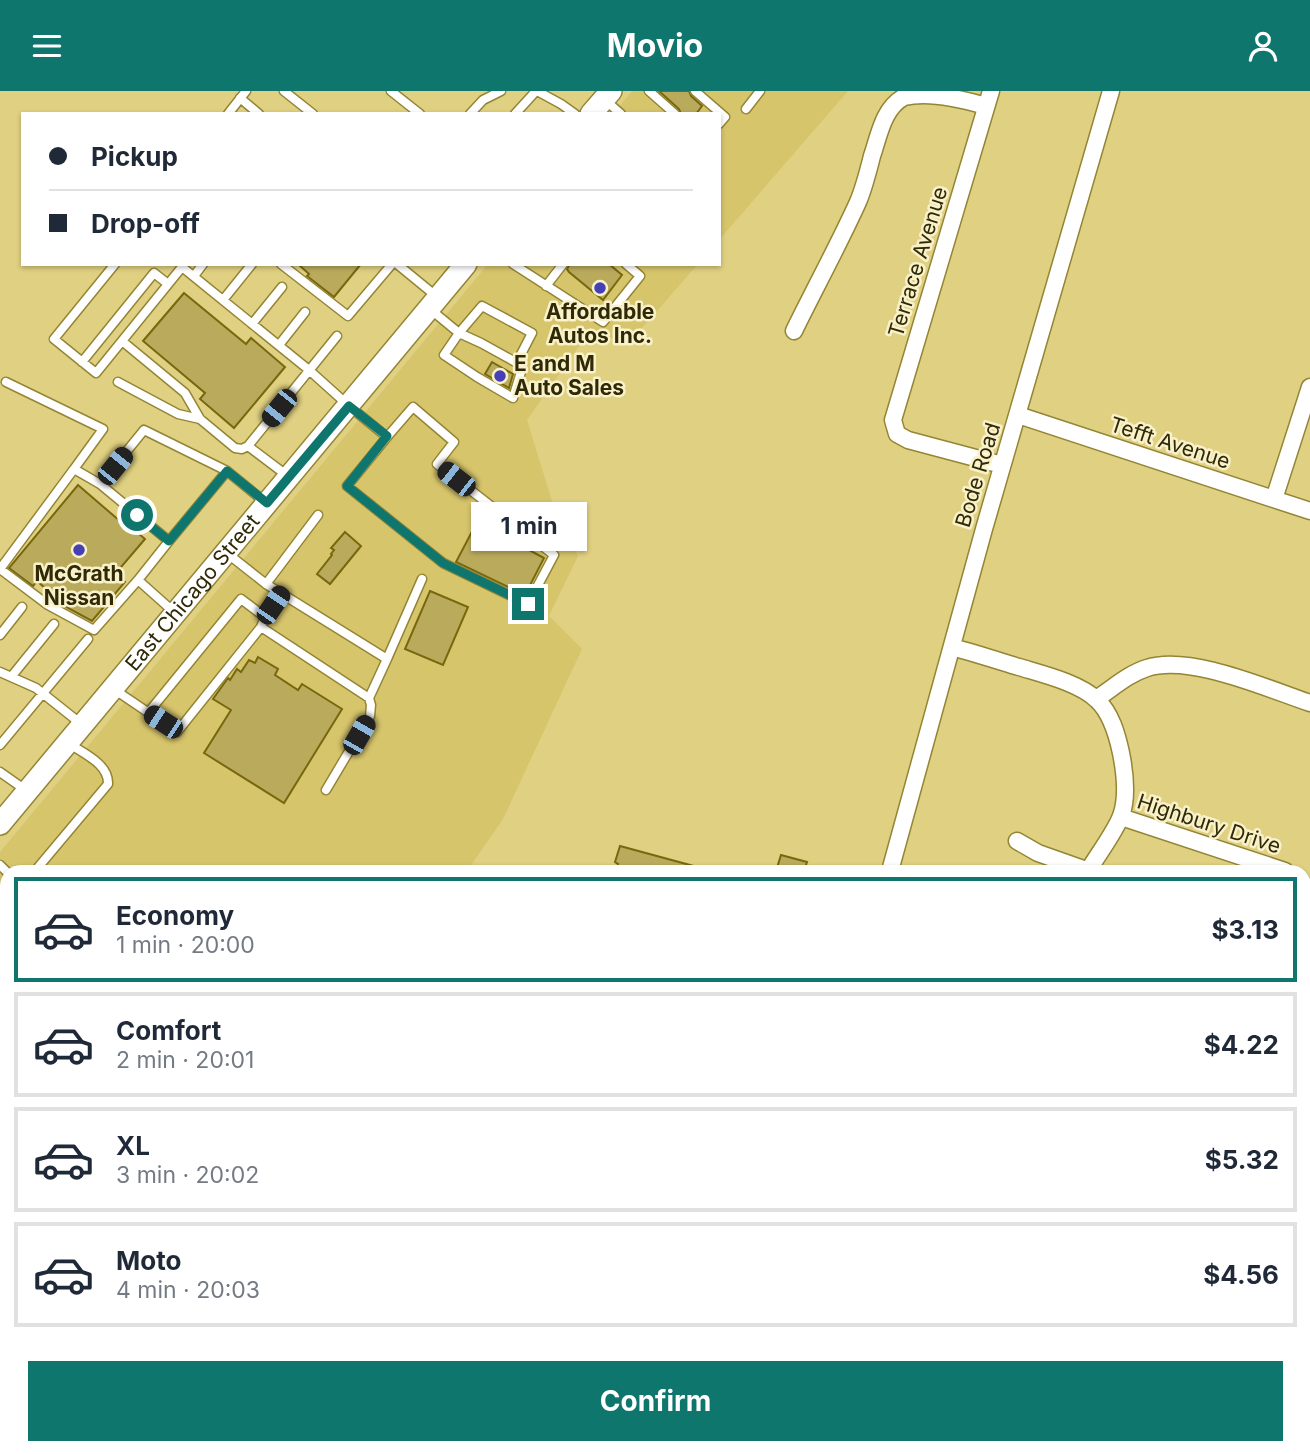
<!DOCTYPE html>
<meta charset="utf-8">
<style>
:root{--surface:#fff;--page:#f6f6f7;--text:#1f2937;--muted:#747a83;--line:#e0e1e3;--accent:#0f766e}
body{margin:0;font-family:Inter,sans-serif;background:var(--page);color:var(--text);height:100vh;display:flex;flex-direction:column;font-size:26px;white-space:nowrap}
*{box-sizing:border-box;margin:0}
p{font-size:23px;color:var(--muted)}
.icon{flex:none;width:38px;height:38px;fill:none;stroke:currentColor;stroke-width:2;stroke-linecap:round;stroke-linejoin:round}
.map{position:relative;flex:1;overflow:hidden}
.panel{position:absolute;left:0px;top:774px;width:1311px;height:590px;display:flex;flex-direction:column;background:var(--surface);border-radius:21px 21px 0 0;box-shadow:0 2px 5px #0004}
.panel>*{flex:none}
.guide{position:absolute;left:21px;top:21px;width:700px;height:154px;border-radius:0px;box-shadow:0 2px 5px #0004;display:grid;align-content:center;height:154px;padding:0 28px;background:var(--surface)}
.end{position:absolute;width:32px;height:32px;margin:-16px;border:9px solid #0f766e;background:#fff;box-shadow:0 0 0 4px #fff}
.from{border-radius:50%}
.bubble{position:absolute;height:49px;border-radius:0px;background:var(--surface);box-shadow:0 2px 5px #0004;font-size:23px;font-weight:700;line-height:49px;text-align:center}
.car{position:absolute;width:21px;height:42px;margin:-21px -10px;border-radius:9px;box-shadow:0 0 5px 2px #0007;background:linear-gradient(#222 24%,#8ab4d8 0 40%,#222 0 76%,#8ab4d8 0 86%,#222 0)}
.guide b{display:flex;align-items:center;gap:24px;height:66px;font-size:26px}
.guide b+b{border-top:2px solid var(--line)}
.guide i{width:18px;height:18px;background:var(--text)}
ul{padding:12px 0 0;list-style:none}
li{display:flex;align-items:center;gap:21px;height:105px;margin:0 14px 10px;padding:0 14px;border:4px solid var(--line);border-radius:0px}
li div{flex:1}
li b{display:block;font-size:26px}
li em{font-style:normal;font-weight:700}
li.current{border-color:var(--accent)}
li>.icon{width:63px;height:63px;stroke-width:1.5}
.button{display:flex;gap:14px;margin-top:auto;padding:14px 28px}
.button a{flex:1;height:80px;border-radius:0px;background:var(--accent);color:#fff;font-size:28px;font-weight:700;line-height:80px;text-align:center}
header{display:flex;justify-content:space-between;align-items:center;height:91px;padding:0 28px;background:var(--accent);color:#fff;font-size:32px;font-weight:700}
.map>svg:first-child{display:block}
</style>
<header><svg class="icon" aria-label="menu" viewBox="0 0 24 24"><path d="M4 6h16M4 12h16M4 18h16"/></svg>Movio<svg class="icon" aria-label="person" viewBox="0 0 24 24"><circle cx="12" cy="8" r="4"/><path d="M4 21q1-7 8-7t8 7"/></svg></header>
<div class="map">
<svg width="1310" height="1363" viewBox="0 0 1310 1363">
<rect width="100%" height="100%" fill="#e0d081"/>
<!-- built -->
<path fill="#d7c56c" d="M632,0H848L719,149V23H613Z
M488,173H698L635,245L582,251L527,329L555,420L578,465L549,525L582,558L503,728L467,780H7V1229L0,1239V761Z"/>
<!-- building -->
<path fill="#baab5c" stroke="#77680e" stroke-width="2" d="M659,0H689L691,5L702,15L696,23H681L679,18Z
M298,173H361L334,206L307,185L309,183Z
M570,173H609L622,184L603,209L569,181L567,178Z
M184,202L246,253L251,247L285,276L234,337L200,308L205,302L143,250Z
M492,271L513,283L509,297L485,283Z
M78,394L121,431L123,429L145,448L115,483L125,491L92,530L66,516L37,490L33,495L9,477Z
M477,431L544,467L525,504L456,471Z
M345,441L361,455L330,493L317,483L332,464L331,463L334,459L331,457Z
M430,500L468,516L443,574L405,558Z
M258,566L278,578L275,584L298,599L302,593L342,618L284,712L204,662L231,619L213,608L228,587L230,589L237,578L241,581L249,569L255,572Z
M620,755L701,777L700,780H616L618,773L615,771Z
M781,764L807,771L804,780H776Z"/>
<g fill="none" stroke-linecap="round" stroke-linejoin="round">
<!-- service casing -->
<g stroke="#948535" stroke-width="11">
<path id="service" d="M284,0L313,23
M391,0L420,23
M537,0L561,13L575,23
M649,0L675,23
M695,0L725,26L719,33
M240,7L259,23
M605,9L621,23
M746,18L760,0
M228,23L246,0
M470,23L483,9L501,0
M515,23L536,0
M115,173L54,248L96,282L182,176L309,279L349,315L387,346L347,395L443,472L528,513L554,464L437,373L454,351L413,316L387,346
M281,173L348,225L392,173
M397,173L436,205
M513,173L603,231L640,185L626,173
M194,185L203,173
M546,195L563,173
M223,209L252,173
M430,218L459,242L444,264L477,286L513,307L521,281L519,273L481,252L459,242L482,215L532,242L517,271
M252,233L282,196
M122,250L185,302L200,328L235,357L242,358L248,355
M279,254L305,221
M82,271L154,182L168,193
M6,291L103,338L74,378
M118,291L178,323L200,328
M289,386L248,355L337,245
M100,393L144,339L227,380
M169,450L227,380L265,411
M228,463L266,493L387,568L369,607L261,536
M0,478L74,378L100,393L169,450L138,489
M0,478L48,514L94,539L138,489L175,522
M266,493L318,424
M265,526L281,502
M0,544L22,516
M387,568L422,488
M0,581L36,597L80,632
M11,586L54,533
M115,599L177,641L261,536L265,526L241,508L148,622
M0,654L88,548
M0,681L27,700
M326,699L370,625L371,614L369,607
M0,774L7,781
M35,780L108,693C109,673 84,663 70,653
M0,816L7,819
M0,907L7,912
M0,926L7,917
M0,945L7,949
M0,998L7,1002
M0,1097L7,1080"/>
</g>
<!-- minor casing -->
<g stroke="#948535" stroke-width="19">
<path id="minor" d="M991,0L893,329L897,343L908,349L1002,374
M794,240C815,197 838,155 858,111C864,97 868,81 872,65C879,45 883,17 904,6C928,0 962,8 986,15
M1018,324L1310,420
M1274,408L1310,296
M952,556C974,562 996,569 1019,576C1042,583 1080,592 1097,609C1111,622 1117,643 1121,662C1125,682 1128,706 1121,725C1115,741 1097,765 1088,780
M1096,608C1113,597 1128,583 1147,577C1190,563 1268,598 1310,612
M1121,726L1285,780
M1017,750L1038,762L1089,780
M890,780L984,438L1111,0
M174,1356L188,1363
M327,1363L329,1356
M729,1363L731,1356
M956,1363V1356
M1151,1363L1152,1356"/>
</g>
<!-- secondary casing -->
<g stroke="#948535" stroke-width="24">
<g id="secondary">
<path d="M591,23L611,0"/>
<path id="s1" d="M0,733L466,173"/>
</g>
</g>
<!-- path -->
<path stroke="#968a4e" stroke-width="2.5" stroke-dasharray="7 3.5" stroke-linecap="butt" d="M1304,980L1310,986
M1304,1029L1310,1031
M1304,1065L1310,1043
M1304,1132H1310
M1304,1186L1310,1193
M1304,1229L1310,1216
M1238,1363L1240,1356"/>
<!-- service -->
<use href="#service" stroke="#fff" stroke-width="8"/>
<!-- minor -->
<use href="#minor" stroke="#fff" stroke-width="16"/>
<!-- secondary -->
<use href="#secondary" stroke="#fff" stroke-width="21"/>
</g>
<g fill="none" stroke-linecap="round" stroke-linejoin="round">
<!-- route -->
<path stroke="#0f766e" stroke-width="9" d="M137,424L169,450L227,380L267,412L349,315L387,345L347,395L443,472L528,513"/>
</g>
<!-- markers -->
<g fill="#4540b6" stroke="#f8f1ca" stroke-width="2.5">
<circle cx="600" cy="197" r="7"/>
<circle cx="500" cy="285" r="7"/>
<circle cx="79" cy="459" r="7"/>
</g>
<g text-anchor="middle" stroke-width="5" stroke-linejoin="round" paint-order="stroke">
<!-- street labels -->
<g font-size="21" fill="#2f2906" stroke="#f8f1ca">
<text transform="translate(918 171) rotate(-73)" y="7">Terrace Avenue</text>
<text transform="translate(1170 352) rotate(18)" y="7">Tefft Avenue</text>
<text transform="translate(978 384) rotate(-73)" y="7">Bode Road</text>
<text dy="7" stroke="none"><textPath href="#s1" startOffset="301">East Chicago Street</textPath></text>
<text transform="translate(1209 733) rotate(18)" y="7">Highbury Drive</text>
</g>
<!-- poi labels -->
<g font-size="21" font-weight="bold" fill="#2f2906" stroke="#f8f1ca">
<text x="600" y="228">Affordable<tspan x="600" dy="24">Autos Inc.</tspan></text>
<text x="514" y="280" text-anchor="start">E and M<tspan x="514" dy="24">Auto Sales</tspan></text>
<text x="79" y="490">McGrath<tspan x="79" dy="24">Nissan</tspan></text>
</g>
</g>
</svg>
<i class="end from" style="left:137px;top:424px"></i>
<i class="end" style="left:528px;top:513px"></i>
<div class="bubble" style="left:471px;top:411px;width:116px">1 min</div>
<i class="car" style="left:279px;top:317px;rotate:219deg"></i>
<i class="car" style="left:115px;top:375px;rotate:39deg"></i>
<i class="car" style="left:456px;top:388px;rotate:308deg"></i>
<i class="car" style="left:273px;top:514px;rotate:34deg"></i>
<i class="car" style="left:163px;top:631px;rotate:303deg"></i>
<i class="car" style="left:359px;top:644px;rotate:30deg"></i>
<div class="guide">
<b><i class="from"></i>Pickup</b>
<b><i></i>Drop-off</b>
</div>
<section class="panel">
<ul>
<li class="current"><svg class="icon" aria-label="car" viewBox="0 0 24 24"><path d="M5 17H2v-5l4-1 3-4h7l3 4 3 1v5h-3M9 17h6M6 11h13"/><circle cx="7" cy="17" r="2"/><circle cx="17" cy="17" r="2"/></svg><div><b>Economy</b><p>1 min · 20:00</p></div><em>$3.13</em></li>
<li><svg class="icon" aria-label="car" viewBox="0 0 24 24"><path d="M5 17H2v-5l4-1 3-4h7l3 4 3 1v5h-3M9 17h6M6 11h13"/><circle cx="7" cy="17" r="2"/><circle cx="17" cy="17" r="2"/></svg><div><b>Comfort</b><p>2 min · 20:01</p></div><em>$4.22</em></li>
<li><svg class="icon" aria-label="car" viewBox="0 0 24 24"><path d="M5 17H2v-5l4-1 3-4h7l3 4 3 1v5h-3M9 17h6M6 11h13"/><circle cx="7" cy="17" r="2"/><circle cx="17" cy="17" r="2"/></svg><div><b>XL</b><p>3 min · 20:02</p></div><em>$5.32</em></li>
<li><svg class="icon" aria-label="car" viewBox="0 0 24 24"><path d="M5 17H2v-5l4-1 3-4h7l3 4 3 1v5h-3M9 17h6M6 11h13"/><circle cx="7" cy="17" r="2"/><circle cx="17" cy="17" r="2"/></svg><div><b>Moto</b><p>4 min · 20:03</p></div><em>$4.56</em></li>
</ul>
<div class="button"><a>Confirm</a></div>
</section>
</div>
